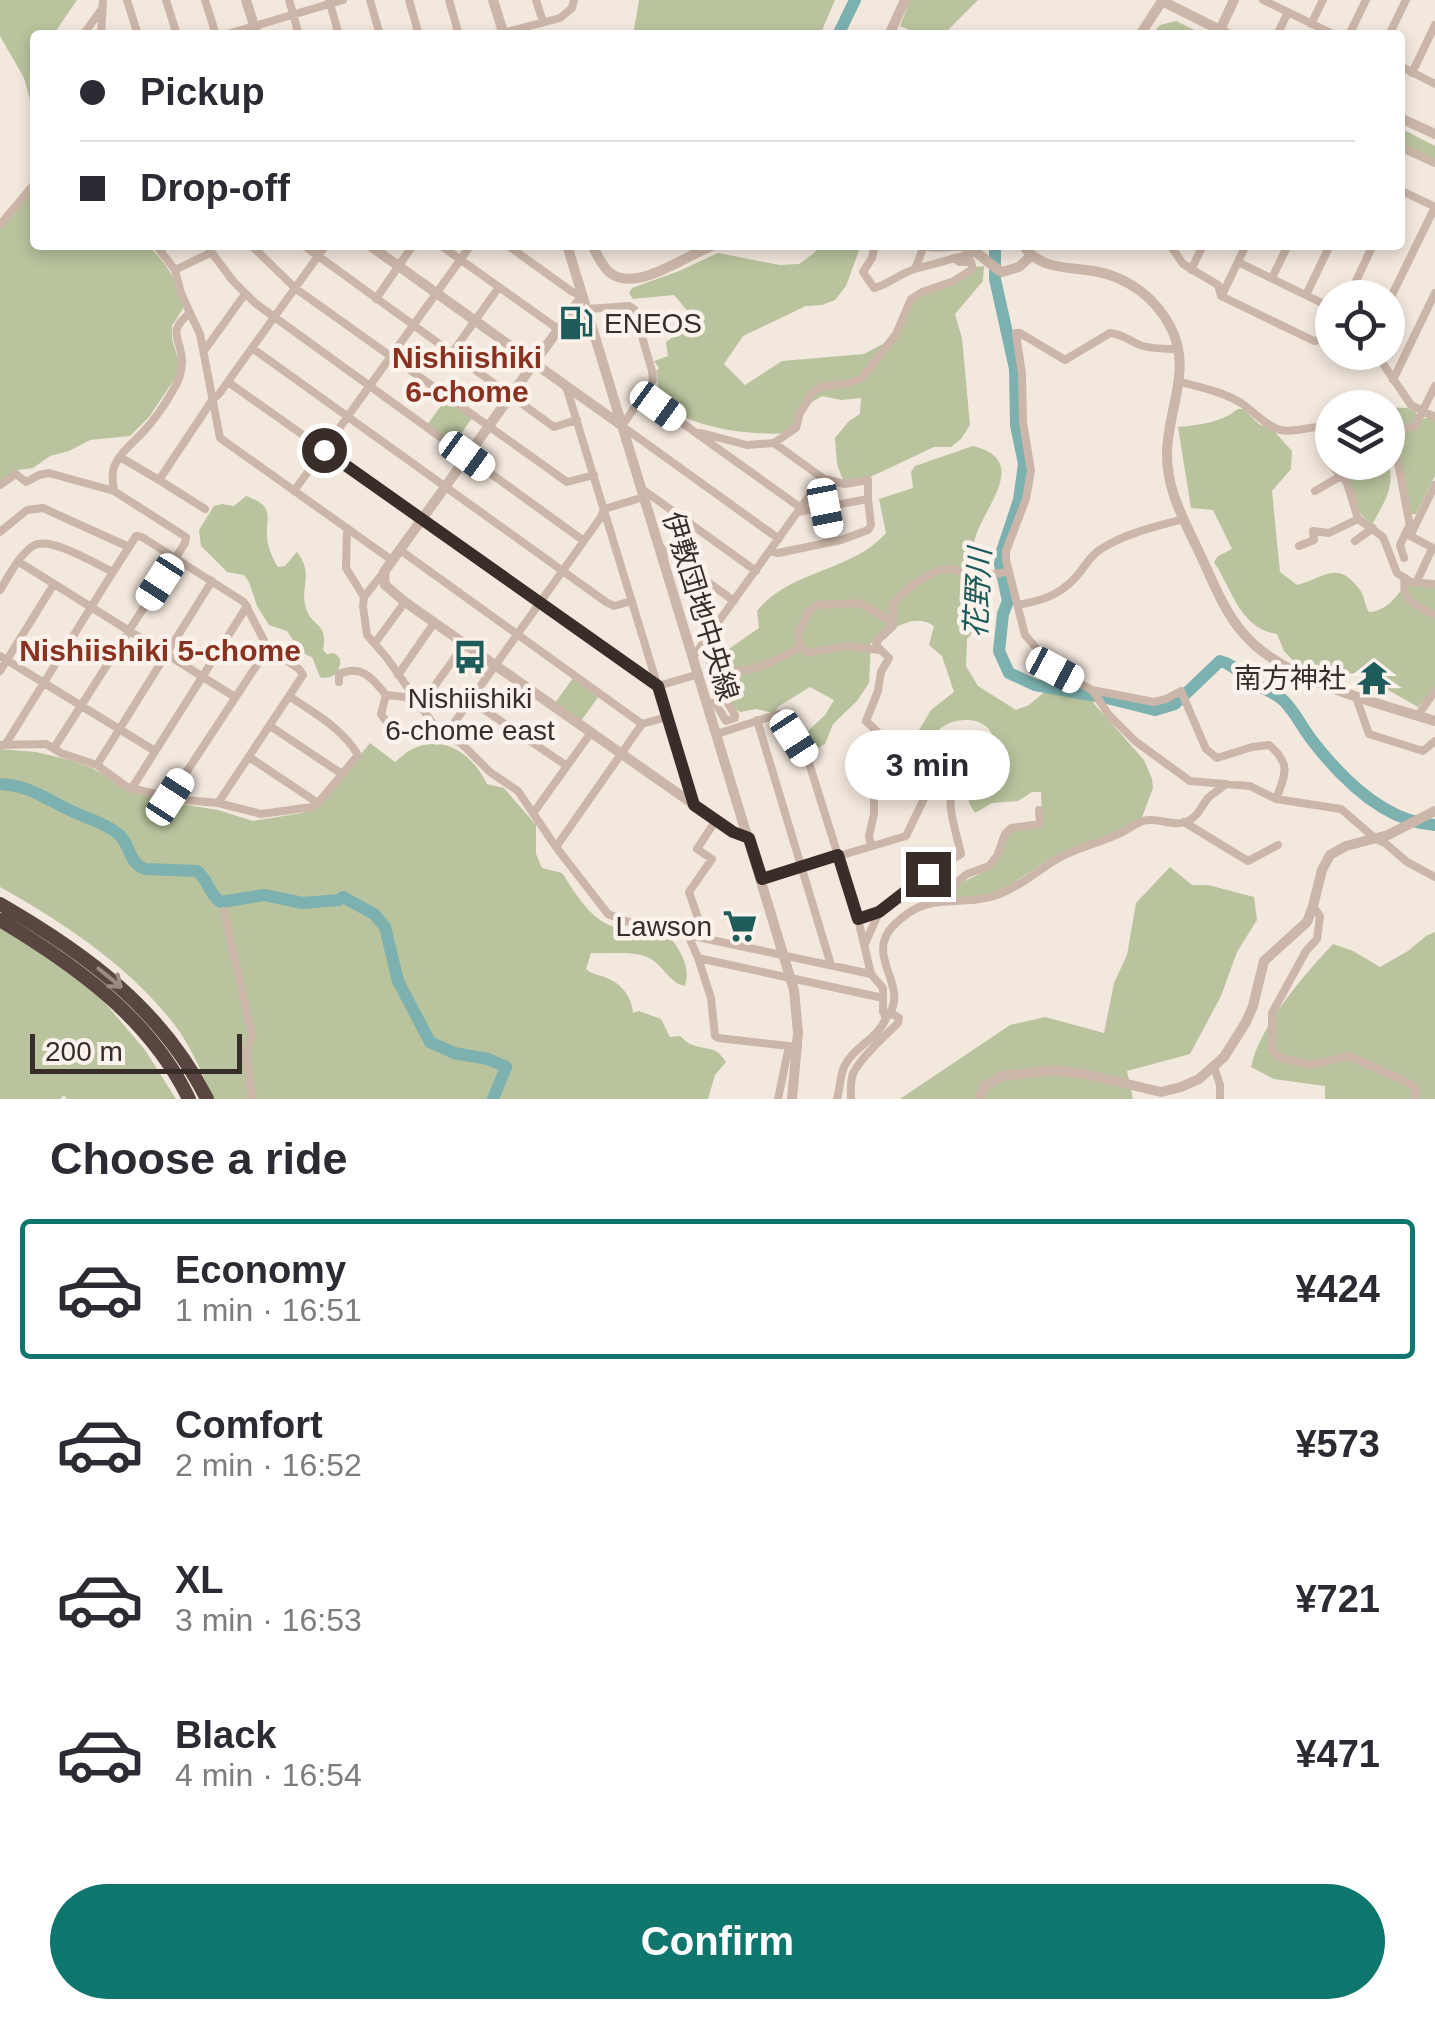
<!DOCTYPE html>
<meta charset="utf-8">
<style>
:root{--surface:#fff;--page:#f7f7f7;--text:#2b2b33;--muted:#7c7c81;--line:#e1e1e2;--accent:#0f766e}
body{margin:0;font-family:Arial,"Noto Sans JP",sans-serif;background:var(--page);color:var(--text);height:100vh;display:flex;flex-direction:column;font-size:38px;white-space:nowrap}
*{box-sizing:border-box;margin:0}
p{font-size:32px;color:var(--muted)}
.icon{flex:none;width:55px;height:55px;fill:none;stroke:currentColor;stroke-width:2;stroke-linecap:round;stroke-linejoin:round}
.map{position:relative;height:1099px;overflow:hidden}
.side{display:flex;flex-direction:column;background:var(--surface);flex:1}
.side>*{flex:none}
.banner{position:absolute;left:30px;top:30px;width:1375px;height:220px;border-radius:10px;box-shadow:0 5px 15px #0003;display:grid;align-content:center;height:220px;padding:0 50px;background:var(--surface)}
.fabs{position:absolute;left:1315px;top:280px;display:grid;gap:20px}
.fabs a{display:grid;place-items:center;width:90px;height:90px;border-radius:50%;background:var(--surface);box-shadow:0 5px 15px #0003;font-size:50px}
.scale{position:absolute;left:30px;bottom:25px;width:212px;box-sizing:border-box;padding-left:10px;border:5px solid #392d29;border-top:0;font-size:28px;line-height:35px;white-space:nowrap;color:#392d29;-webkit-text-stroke:8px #faf2eb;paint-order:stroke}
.end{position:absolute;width:45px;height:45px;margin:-22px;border:12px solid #392d29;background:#fff;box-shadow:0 0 0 5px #fff}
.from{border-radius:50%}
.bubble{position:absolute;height:70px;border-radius:35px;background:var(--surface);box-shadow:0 5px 15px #0003;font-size:32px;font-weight:600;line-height:70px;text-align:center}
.car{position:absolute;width:30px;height:60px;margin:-30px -15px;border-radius:12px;box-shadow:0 0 8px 2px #0007;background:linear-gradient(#fff 24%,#345 0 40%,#fff 0 76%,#345 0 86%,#fff 0)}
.banner b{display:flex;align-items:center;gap:35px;height:95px;font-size:38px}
.banner b+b{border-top:2px solid var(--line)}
.banner i{width:25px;height:25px;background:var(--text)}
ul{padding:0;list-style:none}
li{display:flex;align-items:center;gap:30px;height:140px;margin:0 20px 15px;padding:0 30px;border:5px solid transparent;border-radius:10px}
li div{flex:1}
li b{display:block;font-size:38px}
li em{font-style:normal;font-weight:600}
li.on{border-color:var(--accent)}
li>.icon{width:90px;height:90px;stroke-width:1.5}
h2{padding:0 50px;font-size:45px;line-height:120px}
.cta{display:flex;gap:20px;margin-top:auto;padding:20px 50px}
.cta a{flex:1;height:115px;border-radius:60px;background:var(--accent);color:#fff;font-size:40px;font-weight:600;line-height:115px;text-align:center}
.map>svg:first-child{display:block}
</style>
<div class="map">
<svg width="1435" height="1099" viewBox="0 0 1435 1099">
<rect width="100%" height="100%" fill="#f3e8de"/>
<!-- green -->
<path fill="#b9c39d" d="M0,0H77L53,35H35V118L24,78L0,36Z
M639,0H835L820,35H633Z
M910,0H978L943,35H922L900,26Z
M1176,21L1205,35H1152L1160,25Z
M1400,128L1435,146V159L1400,143Z
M35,188V245H147C170,266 175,279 184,307L172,326V339L180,365L176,377L149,417L130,436L90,440L69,451L50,456L33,468L17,470L0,482V230Z
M820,245H861L846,286L835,300L822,305L806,306L743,336L724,364L745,385L782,361L864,354L900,335L907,313L914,300L976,267L984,266L983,281L955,314L962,338L970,425L961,439L951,447H934L866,479L843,480L837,464L835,438L849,421L860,414L861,398L841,400L822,396L805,406L789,433C757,436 677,429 661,396C658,389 658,378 656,371L659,368L654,361L668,356L666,342L696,321L674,295L633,299L629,293L632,288L679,271L718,253L780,265L799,264L814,253Z
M446,399L472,418L454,444L427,425Z
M1378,407L1408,408L1416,412L1417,417L1413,424L1395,427L1388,441V408Z
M1238,409H1243L1259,424L1274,431L1292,451L1291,469L1272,491L1280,572L1297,585C1325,578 1337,559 1360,590C1365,597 1364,604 1369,612C1387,611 1397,596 1407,582L1435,587V687L1418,707L1360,674L1343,673L1333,678L1323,679L1297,665L1284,651L1277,634C1240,629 1232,589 1214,562L1218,556L1232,549L1213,510L1191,508L1178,427C1200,425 1220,423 1238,409Z
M1427,417L1435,420V476L1416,514H1411L1396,437L1398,433Z
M973,446C1034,461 979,511 974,543C972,564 983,586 990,605L983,620L967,639L966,666L978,686L1016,710L1029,705L1049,688L1073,689L1089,698L1144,760L1152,779L1153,788L1141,820L1116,833L1051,858L1001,891L980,898H950L959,884L991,868L1002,843L1012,831L1042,822L1041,792H1032L1018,801L992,803L975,813L969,803L966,776L995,744C993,739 992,733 989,729C983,723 975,720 967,720C936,720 927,741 930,770L919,777L909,776L890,765L896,747L913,740L931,710L954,692L942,656L929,645L934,626C914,611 889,631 871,643L869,683L857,701L833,724L825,744L810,752L805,746L806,733L825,715L834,700L810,687L779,706L773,713L757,709L740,712C724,702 713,679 713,660L759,628L757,611C789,570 852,572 886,533L879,499L913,488L911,472L915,466Z
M1388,456C1395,489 1387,496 1372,525L1362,516L1335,463L1388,462Z
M246,496C279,508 263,518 268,544C270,552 274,561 278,567L285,566L297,552C315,576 299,586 306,608C311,627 329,622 323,650L327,654L334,653L340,658C342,670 333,681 320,677L312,657C297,652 295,642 287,631L269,625L257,606L249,582L244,575L227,572L201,546L199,530L214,506L222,504L234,506Z
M573,678L599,696L581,721L555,703Z
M370,743L395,762C401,757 408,750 415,748C447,734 474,757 487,784L504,788L536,825V854L542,868L562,873C575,892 587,915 609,925C640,939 662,913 682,956C687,967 688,974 685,986C667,982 664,964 647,957C632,951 608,954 591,953L586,969C594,976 600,974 609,979C623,985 632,998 633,1013L639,1011L661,1019L670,1037L680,1036C684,1039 688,1044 693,1045C709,1051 715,1045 726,1062L715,1075L708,1099H214C202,1074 191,1046 174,1024C128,965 64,923 0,887V749L36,752L66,759L90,767L137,792L162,801L218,810L253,821L302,813L317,808Z
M1170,867L1192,885H1208L1254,897L1257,920L1237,952L1221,996L1190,1054L1127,1071L1133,1099H900L1010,1025L1045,1017L1104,1033L1114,983L1127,955L1136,903Z
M0,928L89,984L145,1050L176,1099H67L64,1095L60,1099H0Z
M1435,932V1099H1325V1086L1274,1079L1251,1067C1259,1026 1305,974 1333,944L1353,951L1380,967L1408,951L1426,936Z"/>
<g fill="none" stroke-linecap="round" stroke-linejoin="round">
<!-- river -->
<path stroke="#7cb1af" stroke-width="12" d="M838,35L855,0
M995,245V279L1015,369L1016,425L1024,464L1019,500L1002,551L1000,564L1008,601L1003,614L999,651L1009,673L1035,685L1107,698L1155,710L1175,704L1220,661C1235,665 1239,674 1251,682C1262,689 1275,692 1284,701C1295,712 1302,727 1311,739C1341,778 1384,822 1435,825
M0,784C33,786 46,800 74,812C88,819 105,823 117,833C131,843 127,862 145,869L197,871C208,879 209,895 221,902L264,895L303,903L339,900L343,897L374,914L385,927L398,981L430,1042L454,1053L488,1059L506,1067L493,1099"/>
<!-- minor -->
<path stroke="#ccb6a9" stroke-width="8" d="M127,0L138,35
M166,0L177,35
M205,0L216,35
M289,0L299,35
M329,0L339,35
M370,0L380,35
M409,0L419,35
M449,0L459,35
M536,0L543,22
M1263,0L1335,35
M1311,24L1323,0
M503,33L560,18L572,8L574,0
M83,35L101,10
M101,35L103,0
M224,35L343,0
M1277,35L1288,12
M1349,35L1366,0
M1389,35L1406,0
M1400,66L1435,84
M1412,73L1435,25
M1400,147L1435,163
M1400,190L1435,207
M0,225L35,183
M206,245L233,281L255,303L584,541
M251,245L295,288L567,482L594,475
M303,245L554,427L577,420
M440,245L558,329
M507,245L571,291L583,297
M875,245L872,258L863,272L874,288C888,285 900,273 915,269L924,246
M1170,245L1183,264L1218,285L1221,296L1314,341L1328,339L1332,329
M1238,262L1332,308
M915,269L978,252
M175,270L210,253
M1191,270L1203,245
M1272,278L1288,245
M1222,295L1246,245
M1306,295L1330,245
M1348,298L1373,245
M376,299L413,245
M1388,303L1435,207
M587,309L629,306L634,309L652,371L653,380L643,395
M190,313L200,334L220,438L393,561
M252,348L606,602L614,606L632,601
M1178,349C1166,349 1154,349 1143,346C1131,342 1123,334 1110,333L1065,360L1020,333H1016L1022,374L1023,422L1031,471L1026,499L1006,551V560L1025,635L1055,670L1092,690L1154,702L1166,699L1181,691L1206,749L1217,758L1252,747L1269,745C1291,763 1286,774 1276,799
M204,351L245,294
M1375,352L1411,405L1435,417
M452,353L499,287
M1393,380L1435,293
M228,382L658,686
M1180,382C1200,387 1223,392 1241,403C1255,412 1264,425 1280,430C1294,433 1306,427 1320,427L1326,430L1328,437V461L1347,483L1358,519L1383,537L1397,573L1411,582L1435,584
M566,386L694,805
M701,433L747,445L774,443L824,479L845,484L868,480V499
M774,443L796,428L800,413L814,391L821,387L850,383L862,378L896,334L911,299L922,292L954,281L973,269L971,262H959L955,258
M120,457L159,480L213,399L219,394L326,245
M159,480L205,509
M0,485L16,474L26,482L39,475L49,473L114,491L186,537L185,543L54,748
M642,489L756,571
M114,491C113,483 111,475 114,467C120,452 134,442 144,431C155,419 164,406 172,392C178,383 182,373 182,362C182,338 165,333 190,313L181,293L175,270L156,245
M294,491L471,245
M1315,491L1341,476
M825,508L831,542
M347,528L346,568L364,597
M0,532L27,510L43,508L129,547
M1412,532L1435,485
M1410,536L1409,521L1393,436L1397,431L1415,426L1435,386
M1410,536L1435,549
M779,539L622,426L643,395L801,508
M1355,541L1373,528
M1299,546L1314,540L1313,531L1329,533L1358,519
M661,548L734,601
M400,550L642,724
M770,551L778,553L841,540L868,530L871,525L868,499L798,512
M1404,558L1400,545L1407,530
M19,562L235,697
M384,572L364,597L363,606L367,635L387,658L436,728L447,733L464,746L490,772L518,791L556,847L608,914L625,921L688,935L698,958L883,998
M1405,578C1400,600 1417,606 1435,615
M1416,583L1432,549
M0,590C9,576 19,555 33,546C49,535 96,564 113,572L136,536L142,537L244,602L268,648L299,669L303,675L218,803
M1018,605C1040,601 1058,596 1074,579C1084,569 1089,556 1101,549C1126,533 1155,527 1183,519
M375,643L405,602
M880,650L847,646L807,653L800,645L798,634L810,610L818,605L860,603L894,623
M0,656L155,751
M693,657L822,478
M0,671L54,584
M398,675L434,623
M339,682V674C362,664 373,679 386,695L414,698
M658,686L699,674
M1092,690L1109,715L1135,741L1190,781L1250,786L1276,799L1341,809L1376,839L1385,843L1407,862L1435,877
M386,695L381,714L390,727
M1356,697L1369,734L1423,751L1435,741
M470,700L567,766
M707,702L716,704L726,721L735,718V715L716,684L710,663C744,681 770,663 801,647
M420,706L464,645
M1418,715L1435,691
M757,720L831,965
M270,726L342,774
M447,733L601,517L604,509L644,497
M717,734L778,714L809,763L858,919L871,974L883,988V1012L886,1018C913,988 863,957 893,926C931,887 957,910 1000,894C1021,886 1039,869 1059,858C1076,848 1097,844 1116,835C1125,832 1134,824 1143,821C1157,816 1173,828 1188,821C1199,816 1201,806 1208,798C1213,793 1221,789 1226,784
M0,745L46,744L61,753L97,765L127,787L175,799L218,803L261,814L312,807L318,803L358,755C342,728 314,713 289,696
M5,745L113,572
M249,757L318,803
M97,765L212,581
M132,788L247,606
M170,797L268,648
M534,812L590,734
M1184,822L1248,861L1278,845
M871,846L869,836L874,814V788L879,766L890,744L866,721L878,691L881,672L889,658L876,645L878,640L893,626V604C905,590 934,566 953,569C958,570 963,574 968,575C981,577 995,575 1008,571
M556,847L642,724L667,717
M762,879L906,836L945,755L951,750L960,748L964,755C942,796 951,811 961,854L928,874L879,912L858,919
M944,901L957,882L967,874L989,866L997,856L1005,834L1011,828L1040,824L1039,810
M1313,906L1320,916L1317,939L1306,951L1272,1013V1049L1279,1057L1311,1065L1349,1056L1411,1084L1415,1088L1416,1099
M224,911L252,1035L246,1054L252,1099
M688,935L871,974
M695,936L699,921L689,892L712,859L697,849L716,820
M865,944L879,912
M698,958L711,998L715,1036L718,1038L798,1047
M1214,1067L1220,1085V1099
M778,1099L789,1046
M837,1099C840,1089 840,1076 844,1067C854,1046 878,1039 886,1018
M851,1099C851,1091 850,1082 853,1074C859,1059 886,1035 898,1023L899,1018L891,1013"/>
<!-- tertiary -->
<path stroke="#ccb6a9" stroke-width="10" d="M246,0L257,35
M493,0L504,35
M1220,30L1234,0
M889,35L905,0
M1140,35L1162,1L1230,35
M1400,118L1435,134
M369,245L621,425
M567,245L794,990L798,1033L792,1099
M592,245C597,254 601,265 609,272C636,295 688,253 715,245
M733,245H784
M923,245C939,250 953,243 966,247C980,252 989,265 1002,272L1019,267L1032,255
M1023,245C1041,272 1072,266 1099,272C1130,279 1155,298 1170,326C1193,369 1168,408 1167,452C1166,489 1184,520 1199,552C1212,579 1223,610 1243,633C1283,681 1377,703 1435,721
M583,297L578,302L384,572L385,585L405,602L733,832L749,838
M980,1099L984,1087L1002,1076L1056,1070L1085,1074L1161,1092L1181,1087L1199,1079L1224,1057L1246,1022L1253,1006L1264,961L1307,922L1313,906L1322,870L1330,855L1346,846L1388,835L1435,811"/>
<!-- motorway -->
<path stroke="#5a4640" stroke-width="14" d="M0,904C85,953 162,1009 207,1099
M0,920C75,965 150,1018 189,1099"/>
</g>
<!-- one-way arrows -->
<defs><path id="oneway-shaft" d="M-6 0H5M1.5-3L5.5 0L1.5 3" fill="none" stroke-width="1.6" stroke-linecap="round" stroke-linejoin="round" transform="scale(2.5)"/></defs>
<use stroke="#9a8b84" href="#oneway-shaft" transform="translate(110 978) rotate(39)"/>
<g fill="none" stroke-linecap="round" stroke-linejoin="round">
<!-- route -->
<path stroke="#392d29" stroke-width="12" d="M324,450L658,686L694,805L733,832L749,838L762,879L838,855L858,919L879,912L928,874"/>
</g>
<!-- icons -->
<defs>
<g id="fuel-bare" transform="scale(2.7)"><path d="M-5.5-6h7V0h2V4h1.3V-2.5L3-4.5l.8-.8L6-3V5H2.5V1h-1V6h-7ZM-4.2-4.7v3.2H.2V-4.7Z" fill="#1e5b5b" stroke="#faf2eb" stroke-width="2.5" paint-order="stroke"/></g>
<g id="bus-bare" transform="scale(2.7)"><path d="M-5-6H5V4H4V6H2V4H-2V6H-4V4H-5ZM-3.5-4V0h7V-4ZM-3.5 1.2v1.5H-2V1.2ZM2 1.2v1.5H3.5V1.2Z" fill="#1e5b5b" stroke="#faf2eb" stroke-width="2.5" paint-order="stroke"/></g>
<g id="temple-bare" transform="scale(2.7)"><path d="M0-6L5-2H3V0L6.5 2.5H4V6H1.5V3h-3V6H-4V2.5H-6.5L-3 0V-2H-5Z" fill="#1e5b5b" stroke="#faf2eb" stroke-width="2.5" paint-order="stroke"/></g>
<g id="supermarket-bare" transform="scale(2.7)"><path d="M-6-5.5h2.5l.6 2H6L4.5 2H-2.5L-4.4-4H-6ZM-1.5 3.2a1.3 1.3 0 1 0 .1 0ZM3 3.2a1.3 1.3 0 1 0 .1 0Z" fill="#1e5b5b" stroke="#faf2eb" stroke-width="2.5" paint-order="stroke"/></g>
</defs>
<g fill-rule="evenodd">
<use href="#fuel-bare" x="576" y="323"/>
<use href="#bus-bare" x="470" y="657"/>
<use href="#temple-bare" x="1374" y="678"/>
<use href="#supermarket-bare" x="740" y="926"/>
</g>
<g text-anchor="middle" stroke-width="9" stroke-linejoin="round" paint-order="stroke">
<!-- poi labels -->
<g font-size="28" fill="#392d29" stroke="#faf2eb" text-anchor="end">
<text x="604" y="333" text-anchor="start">ENEOS</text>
<text x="1346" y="688">南方神社</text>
<text x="470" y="708" text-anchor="middle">Nishiishiki<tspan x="470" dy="32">6-chome east</tspan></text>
<text x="712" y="936">Lawson</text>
</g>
<!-- street labels -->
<g font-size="28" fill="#392d29" stroke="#faf2eb">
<text transform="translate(701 606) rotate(73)" y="10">伊敷団地中央線</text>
</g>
<!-- neighbourhood labels -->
<g font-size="30" font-weight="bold" fill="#893221" stroke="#faf2eb">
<text x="467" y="368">Nishiishiki<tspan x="467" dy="34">6-chome</tspan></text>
<text x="160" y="661">Nishiishiki 5-chome</text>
</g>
<!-- water labels -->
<g font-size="30" font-style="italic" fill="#1e5b5b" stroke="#faf2eb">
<text transform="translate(978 593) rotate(-87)" y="10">花野川</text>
</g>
</g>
</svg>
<div class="fabs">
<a><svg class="icon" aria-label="locate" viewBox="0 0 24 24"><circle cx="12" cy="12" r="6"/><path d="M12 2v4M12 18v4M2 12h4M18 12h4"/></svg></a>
<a><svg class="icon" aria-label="layers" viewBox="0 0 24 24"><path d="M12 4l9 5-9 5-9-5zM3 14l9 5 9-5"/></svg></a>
</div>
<div class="scale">200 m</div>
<i class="end from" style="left:324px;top:450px"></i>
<i class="end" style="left:928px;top:874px"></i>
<div class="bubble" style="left:845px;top:730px;width:165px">3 min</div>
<i class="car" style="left:658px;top:406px;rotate:126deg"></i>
<i class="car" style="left:467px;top:456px;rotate:126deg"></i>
<i class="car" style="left:825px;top:508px;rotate:169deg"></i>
<i class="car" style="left:160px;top:582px;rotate:213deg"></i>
<i class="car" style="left:1055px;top:670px;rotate:118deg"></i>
<i class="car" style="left:794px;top:738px;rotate:147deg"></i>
<i class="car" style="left:170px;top:797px;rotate:33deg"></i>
<div class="banner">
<b><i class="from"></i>Pickup</b>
<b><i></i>Drop-off</b>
</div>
</div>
<section class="side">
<h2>Choose a ride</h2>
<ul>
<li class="on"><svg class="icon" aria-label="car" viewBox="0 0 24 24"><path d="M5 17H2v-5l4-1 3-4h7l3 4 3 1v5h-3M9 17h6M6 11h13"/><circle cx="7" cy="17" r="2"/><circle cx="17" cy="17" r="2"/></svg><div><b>Economy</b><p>1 min · 16:51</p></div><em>¥424</em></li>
<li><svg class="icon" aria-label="car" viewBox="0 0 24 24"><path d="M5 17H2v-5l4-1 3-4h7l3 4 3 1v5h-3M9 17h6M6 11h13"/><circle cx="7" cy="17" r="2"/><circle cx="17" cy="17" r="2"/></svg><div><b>Comfort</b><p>2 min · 16:52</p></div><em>¥573</em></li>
<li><svg class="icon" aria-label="car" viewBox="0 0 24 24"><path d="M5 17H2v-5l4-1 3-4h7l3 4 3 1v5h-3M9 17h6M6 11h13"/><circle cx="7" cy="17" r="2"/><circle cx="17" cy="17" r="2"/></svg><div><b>XL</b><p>3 min · 16:53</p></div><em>¥721</em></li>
<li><svg class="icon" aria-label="car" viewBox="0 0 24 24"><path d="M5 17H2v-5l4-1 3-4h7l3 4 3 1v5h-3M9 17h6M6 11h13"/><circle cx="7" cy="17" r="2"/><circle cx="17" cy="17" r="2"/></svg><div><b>Black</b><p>4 min · 16:54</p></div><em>¥471</em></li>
</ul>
<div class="cta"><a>Confirm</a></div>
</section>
